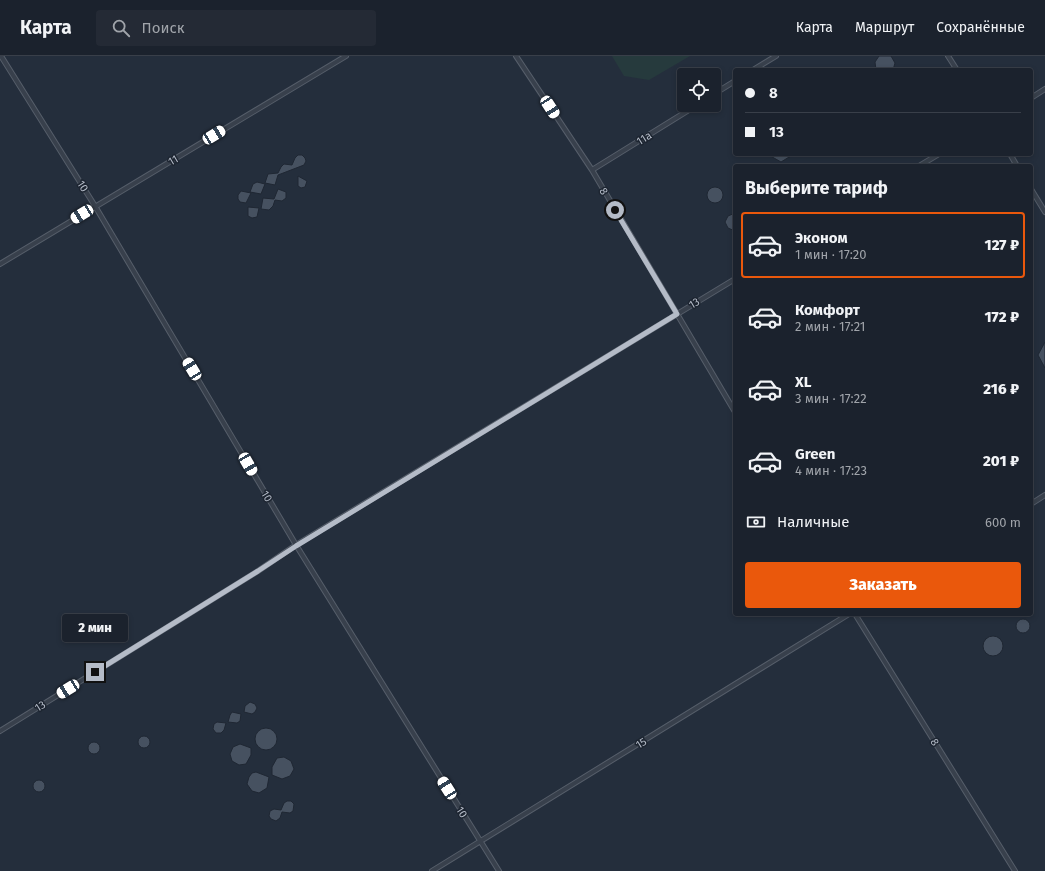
<!DOCTYPE html>
<html lang="ru">
<meta charset="utf-8">
<style>
:root{--surface:#1b222d;--page:#242a35;--text:#f1f3f6;--muted:#a0a4aa;--line:#393f49;--accent:#ea580c}
body{margin:0;font-family:"Fira Sans",sans-serif;background:var(--page);color:var(--text);height:100vh;display:flex;flex-direction:column;font-size:15px;white-space:nowrap}
*{box-sizing:border-box;margin:0}
p{font-size:13px;color:var(--muted)}
.icon{flex:none;width:22px;height:22px;fill:none;stroke:currentColor;stroke-width:2;stroke-linecap:round;stroke-linejoin:round}
.map{position:relative;flex:1;overflow:hidden}
.sheet{position:absolute;left:733px;top:108px;width:300px;height:452px;display:flex;flex-direction:column;background:var(--surface);border-radius:4px;box-shadow:0 2px 6px #0003,0 0 0 1px var(--line)}
.sheet>*{flex:none}
.banner{position:absolute;left:733px;top:12px;width:300px;height:88px;border-radius:4px;box-shadow:0 2px 6px #0003,0 0 0 1px var(--line);display:grid;align-content:center;height:88px;padding:0 12px;background:var(--surface)}
.tools{position:absolute;left:677px;top:12px;display:grid;gap:8px}
.tools a{display:grid;place-items:center;width:44px;height:44px;border-radius:4px;background:var(--surface);box-shadow:0 2px 6px #0003,0 0 0 1px var(--line);font-size:20px}
.end{position:absolute;width:18px;height:18px;margin:-9px;border:5px solid #b4bbc7;background:#111;box-shadow:0 0 0 2px #111}
.from{border-radius:50%}
.bubble{position:absolute;height:28px;border-radius:4px;background:var(--surface);box-shadow:0 2px 6px #0003,0 0 0 1px var(--line);font-size:13px;font-weight:800;line-height:28px;text-align:center}
.car{position:absolute;width:12px;height:24px;margin:-12px -6px;border-radius:5px;box-shadow:0 0 3px 1px #0007;background:linear-gradient(#fff 24%,#345 0 40%,#fff 0 76%,#345 0 86%,#fff 0)}
.banner b{display:flex;align-items:center;gap:14px;height:38px;font-size:15px}
.banner b+b{border-top:1px solid var(--line)}
.banner i{width:10px;height:10px;background:var(--text)}
ul{padding:0;list-style:none}
li{display:flex;align-items:center;gap:12px;height:66px;margin:0 8px 6px;padding:0 4px;border:2px solid transparent;border-radius:4px}
li div{flex:1}
li b{display:block;font-size:15px}
li em{font-style:normal;font-weight:800}
li.on{border-color:var(--accent)}
li>.icon{width:36px;height:36px;stroke-width:1.5}
h2{padding:0 12px;font-size:18px;line-height:48px}
.pay{display:flex;align-items:center;gap:10px;height:44px;padding:0 12px;font-size:15px}
.pay p{margin-inline-start:auto}
.action{display:flex;gap:8px;margin-top:auto;padding:8px 12px}
.action a{flex:1;height:46px;border-radius:4px;background:var(--accent);color:#fff;font-size:16px;font-weight:800;line-height:46px;text-align:center}
header{display:flex;align-items:center;gap:24px;box-sizing:border-box;height:56px;padding:0 20px;background:var(--surface);border-bottom:1px solid var(--line)}
header strong{font-size:19px}
nav{display:flex;gap:22px;margin-inline-start:auto;font-size:14px}
.search{width:280px;height:36px;background:var(--page);display:flex;align-items:center;gap:10px;box-sizing:border-box;padding:0 14px;border-radius:4px;color:var(--muted);font-size:15px}
.map>svg:first-child{display:block}
</style>
<header>
<strong>Карта</strong>
<div class="search"><svg class="icon" aria-label="search" viewBox="0 0 24 24"><circle cx="10" cy="10" r="6"/><path d="M15 15l6 6"/></svg>Поиск</div>
<nav><a>Карта</a><a>Маршрут</a><a>Сохранённые</a></nav>
</header>
<div class="map">
<svg width="1045" height="815" viewBox="0 0 1045 815">
<rect width="100%" height="100%" fill="#242e3c"/>
<!-- green -->
<path fill="#263a3d" d="M612,0H690L649,24L624,20Z"/>
<!-- building -->
<path fill="#465160" stroke="#1f2733" d="M879,0H891L895,7L893,14H876L875,6Z
M767,98H794L781,106Z
M298,99H302L305,102L306,105L304,109L278,119L275,129L265,127L268,118L278,117L281,111L284,108L292,109L295,102Z
M298,120L307,125L305,131L301,132L298,130Z
M257,126L265,128L261,138L250,136L253,128Z
M707 139a8 8 0 1 1 16 0a8 8 0 1 1-16 0Z
M278,133L286,136V142L282,145L275,144L273,150L269,154L261,153L263,142L274,143Z
M241,135L251,137L246,147L240,146L238,143V139Z
M248,151L259,152L257,161L252,162L248,160Z
M735,157V175L728,172L725,166L728,160Z
M1045,286V312L1038,299Z
M1016 570a7 7 0 1 1 14 0a7 7 0 1 1-14 0Z
M983 590a10 10 0 1 1 20 0a10 10 0 1 1-20 0Z
M250,646L255,648L257,652L255,656L252,658L244,656L245,650Z
M232,656L241,658L240,665L237,667L228,666L230,659Z
M217,666L226,667L224,674L221,677H216L213,673L214,668Z
M255 683a11 11 0 1 1 22 0a11 11 0 1 1-22 0Z
M138 686a6 6 0 1 1 12 0a6 6 0 1 1-12 0Z
M88 692a6 6 0 1 1 12 0a6 6 0 1 1-12 0Z
M240,688L251,692V699L246,708L239,709L232,705L230,698L233,691Z
M284,701L291,705L294,713L290,720L282,723L272,719V711L277,702Z
M256,716L269,721L267,732L259,737L252,735L247,728L249,721L252,717Z
M33 730a6 6 0 1 1 12 0a6 6 0 1 1-12 0Z
M287,745H291L294,748L293,755L290,757L282,756L280,762L276,765L271,763L269,760L270,755L274,753L281,754L284,747Z"/>
<g fill="none" stroke-linecap="round" stroke-linejoin="round">
<!-- service casing -->
<g stroke="#565e6a" stroke-width="6">
<path id="service" d="M1,0L95,150L296,489L499,815
M516,0L592,114L735,356
M948,0L957,14
M753,14L776,0
M714,38L735,25
M1031,42L1045,33
M1010,98L1017,110
M919,110L939,98
M592,114L697,49
M1031,133L1045,156
M0,208L346,0
M1031,448L1045,439
M855,558L1015,815
M0,675L258,515L296,489L735,223
M432,815L849,558"/>
</g>
<!-- service -->
<use href="#service" stroke="#38404c" stroke-width="4"/>
</g>
<g fill="none" stroke-linecap="round" stroke-linejoin="round">
<!-- route -->
<path stroke="#b4bbc7" stroke-width="5" d="M95,616L258,515L296,490L677,258L615,154"/>
</g>
<g text-anchor="middle" stroke-width="3" stroke-linejoin="round" paint-order="stroke">
<!-- street labels -->
<g font-size="11" fill="#b4bbc7" stroke="#1d2531">
<text transform="translate(644 82) rotate(-32)" y="4">11a</text>
<text transform="translate(173 104) rotate(-31)" y="4">11</text>
<text transform="translate(83 130) rotate(58)" y="4">10</text>
<text transform="translate(604 135) rotate(59)" y="4">8</text>
<text transform="translate(694 247) rotate(-31)" y="4">13</text>
<text transform="translate(267 440) rotate(59)" y="4">10</text>
<text transform="translate(40 650) rotate(-32)" y="4">13</text>
<text transform="translate(935 686) rotate(58)" y="4">8</text>
<text transform="translate(641 687) rotate(-32)" y="4">15</text>
<text transform="translate(462 756) rotate(58)" y="4">10</text>
</g>
</g>
</svg>
<div class="tools">
<a><svg class="icon" aria-label="locate" viewBox="0 0 24 24"><circle cx="12" cy="12" r="6"/><path d="M12 2v4M12 18v4M2 12h4M18 12h4"/></svg></a>
</div>
<i class="end from" style="left:615px;top:154px"></i>
<i class="end" style="left:95px;top:616px"></i>
<div class="bubble" style="left:62px;top:558px;width:66px">2 мин</div>
<i class="car" style="left:550px;top:51px;rotate:147deg"></i>
<i class="car" style="left:214px;top:79px;rotate:59deg"></i>
<i class="car" style="left:82px;top:158px;rotate:239deg"></i>
<i class="car" style="left:192px;top:313px;rotate:329deg"></i>
<i class="car" style="left:248px;top:408px;rotate:150deg"></i>
<i class="car" style="left:68px;top:633px;rotate:238deg"></i>
<i class="car" style="left:447px;top:732px;rotate:328deg"></i>
<div class="banner">
<b><i class="from"></i>8</b>
<b><i></i>13</b>
</div>
<section class="sheet">
<h2>Выберите тариф</h2>
<ul>
<li class="on"><svg class="icon" aria-label="car" viewBox="0 0 24 24"><path d="M5 17H2v-5l4-1 3-4h7l3 4 3 1v5h-3M9 17h6M6 11h13"/><circle cx="7" cy="17" r="2"/><circle cx="17" cy="17" r="2"/></svg><div><b>Эконом</b><p>1 мин · 17:20</p></div><em>127 ₽</em></li>
<li><svg class="icon" aria-label="car" viewBox="0 0 24 24"><path d="M5 17H2v-5l4-1 3-4h7l3 4 3 1v5h-3M9 17h6M6 11h13"/><circle cx="7" cy="17" r="2"/><circle cx="17" cy="17" r="2"/></svg><div><b>Комфорт</b><p>2 мин · 17:21</p></div><em>172 ₽</em></li>
<li><svg class="icon" aria-label="car" viewBox="0 0 24 24"><path d="M5 17H2v-5l4-1 3-4h7l3 4 3 1v5h-3M9 17h6M6 11h13"/><circle cx="7" cy="17" r="2"/><circle cx="17" cy="17" r="2"/></svg><div><b>XL</b><p>3 мин · 17:22</p></div><em>216 ₽</em></li>
<li><svg class="icon" aria-label="car" viewBox="0 0 24 24"><path d="M5 17H2v-5l4-1 3-4h7l3 4 3 1v5h-3M9 17h6M6 11h13"/><circle cx="7" cy="17" r="2"/><circle cx="17" cy="17" r="2"/></svg><div><b>Green</b><p>4 мин · 17:23</p></div><em>201 ₽</em></li>
</ul>
<div class="pay"><svg class="icon" aria-label="cash" viewBox="0 0 24 24"><path d="M3 7h18v10H3z"/><circle cx="12" cy="12" r="2"/></svg>Наличные<p>600 m</p></div>
<div class="action"><a>Заказать</a></div>
</section>
</div>
